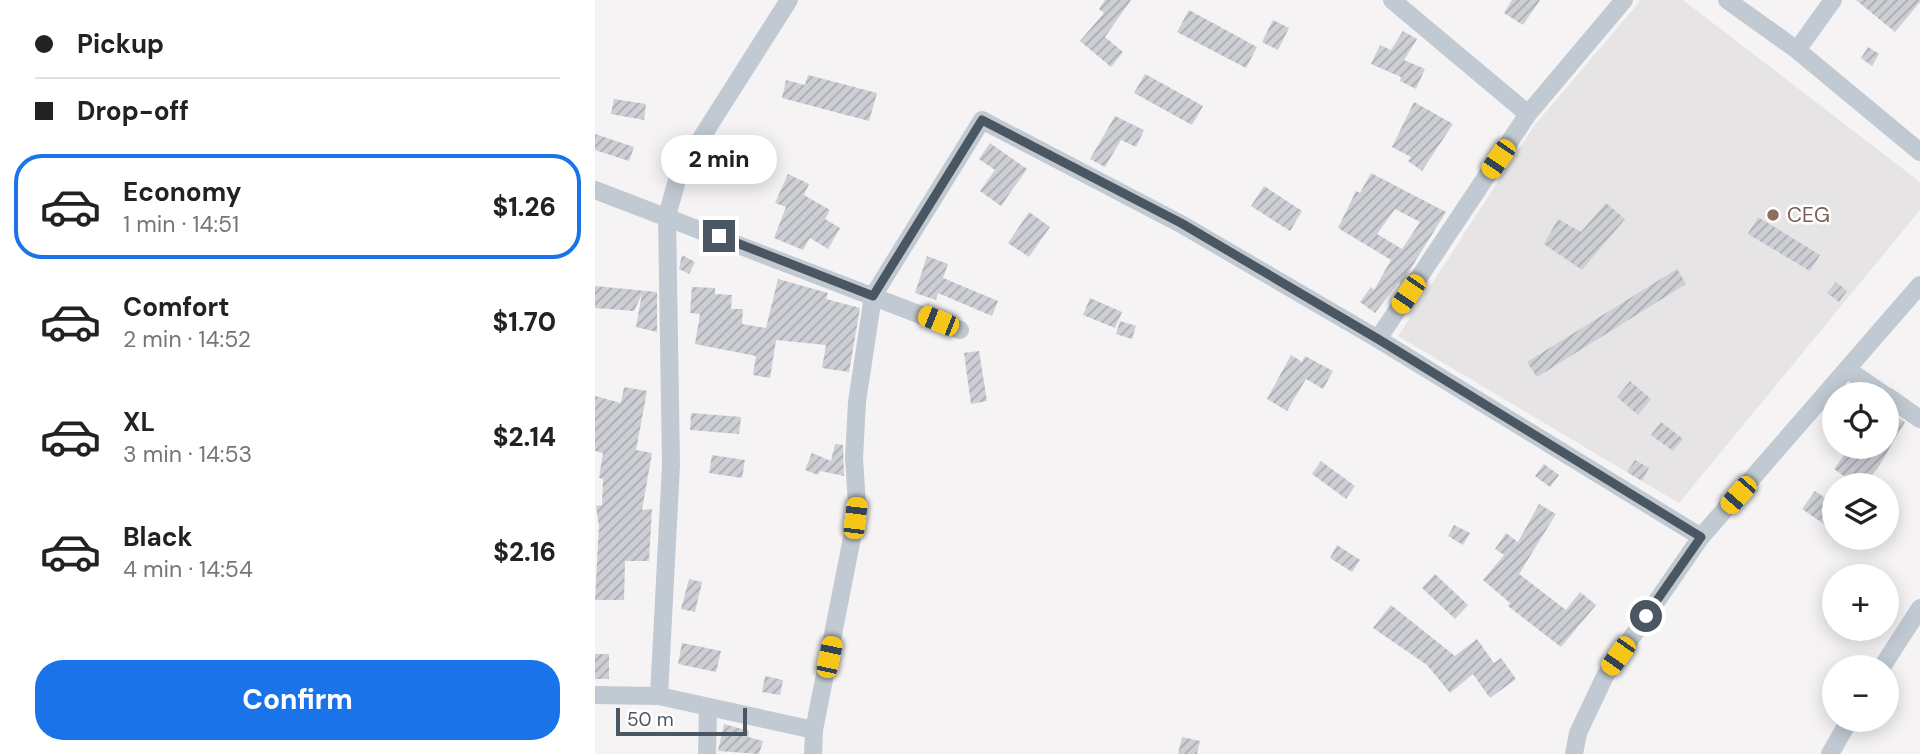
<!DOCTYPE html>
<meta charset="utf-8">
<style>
:root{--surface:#fff;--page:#f6f6f6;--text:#222;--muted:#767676;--line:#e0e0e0;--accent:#1a73e8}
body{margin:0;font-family:"DM Sans",sans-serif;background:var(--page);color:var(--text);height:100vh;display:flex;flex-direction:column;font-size:26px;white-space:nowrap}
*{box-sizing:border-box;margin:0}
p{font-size:23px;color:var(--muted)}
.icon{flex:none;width:38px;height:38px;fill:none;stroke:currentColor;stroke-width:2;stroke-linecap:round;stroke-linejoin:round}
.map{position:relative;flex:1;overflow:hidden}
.panel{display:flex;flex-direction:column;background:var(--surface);width:595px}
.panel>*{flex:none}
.top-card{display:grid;align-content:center;height:154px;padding:0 35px;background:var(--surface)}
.controls{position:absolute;left:1227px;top:382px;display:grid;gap:14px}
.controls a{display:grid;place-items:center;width:77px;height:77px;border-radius:50%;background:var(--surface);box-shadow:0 4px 18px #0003;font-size:35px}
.scale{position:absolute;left:21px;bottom:18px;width:131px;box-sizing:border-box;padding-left:7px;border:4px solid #4a5661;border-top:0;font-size:19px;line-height:24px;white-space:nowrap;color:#4a5661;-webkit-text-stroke:5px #fff;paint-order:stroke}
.end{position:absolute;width:32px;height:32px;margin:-16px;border:9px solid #4a5661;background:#fff;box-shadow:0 0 0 4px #fff}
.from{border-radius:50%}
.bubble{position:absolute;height:49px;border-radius:24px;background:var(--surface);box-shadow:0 4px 18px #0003;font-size:23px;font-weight:800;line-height:49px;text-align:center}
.car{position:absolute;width:21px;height:42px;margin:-21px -10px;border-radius:9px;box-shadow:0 0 5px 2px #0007;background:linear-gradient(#f5c518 24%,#345 0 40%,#f5c518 0 76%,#345 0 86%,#f5c518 0)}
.top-card b{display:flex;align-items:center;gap:24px;height:66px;font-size:26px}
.top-card b+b{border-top:2px solid var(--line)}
.top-card i{width:18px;height:18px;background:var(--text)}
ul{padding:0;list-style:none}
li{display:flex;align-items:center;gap:21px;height:105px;margin:0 14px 10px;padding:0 21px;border:4px solid transparent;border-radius:28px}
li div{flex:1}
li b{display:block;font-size:26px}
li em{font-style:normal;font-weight:800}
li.current{border-color:var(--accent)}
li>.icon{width:63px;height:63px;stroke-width:1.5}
.button{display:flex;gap:14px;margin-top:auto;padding:14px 35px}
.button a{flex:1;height:80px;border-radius:28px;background:var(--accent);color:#fff;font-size:28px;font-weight:800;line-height:80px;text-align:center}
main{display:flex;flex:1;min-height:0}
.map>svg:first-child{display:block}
</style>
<main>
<section class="panel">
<div class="top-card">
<b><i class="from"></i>Pickup</b>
<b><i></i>Drop-off</b>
</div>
<ul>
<li class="current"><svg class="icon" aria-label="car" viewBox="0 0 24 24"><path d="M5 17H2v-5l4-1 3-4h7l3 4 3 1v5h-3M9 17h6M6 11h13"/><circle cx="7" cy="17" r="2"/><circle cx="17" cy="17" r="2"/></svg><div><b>Economy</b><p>1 min · 14:51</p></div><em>$1.26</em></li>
<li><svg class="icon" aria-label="car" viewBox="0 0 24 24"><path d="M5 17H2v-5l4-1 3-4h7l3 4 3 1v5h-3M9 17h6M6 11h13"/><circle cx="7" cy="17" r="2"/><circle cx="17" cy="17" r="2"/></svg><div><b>Comfort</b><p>2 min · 14:52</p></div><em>$1.70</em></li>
<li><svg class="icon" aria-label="car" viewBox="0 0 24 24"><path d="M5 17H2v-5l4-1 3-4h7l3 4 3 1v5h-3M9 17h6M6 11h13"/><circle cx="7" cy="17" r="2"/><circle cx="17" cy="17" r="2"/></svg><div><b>XL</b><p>3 min · 14:53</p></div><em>$2.14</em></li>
<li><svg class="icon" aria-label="car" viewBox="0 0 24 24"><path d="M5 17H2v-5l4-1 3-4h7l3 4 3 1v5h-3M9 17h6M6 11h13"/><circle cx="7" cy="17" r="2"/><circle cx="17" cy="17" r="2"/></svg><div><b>Black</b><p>4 min · 14:54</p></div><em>$2.16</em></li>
</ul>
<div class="button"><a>Confirm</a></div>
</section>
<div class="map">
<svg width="1325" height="754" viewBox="0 0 1325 754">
<defs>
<pattern id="building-hatch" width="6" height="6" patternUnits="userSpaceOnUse" patternTransform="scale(1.75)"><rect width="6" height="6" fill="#cdcfd5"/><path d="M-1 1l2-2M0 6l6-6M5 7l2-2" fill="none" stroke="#a8abb0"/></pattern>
</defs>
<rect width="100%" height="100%" fill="#f5f3f3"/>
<!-- education -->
<path fill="#e6e4e5" d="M1046,0H1088L1325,182V210L1084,503L803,336L939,126Z"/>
<!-- building -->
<path fill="url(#building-hatch)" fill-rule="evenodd" d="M510,0H536L510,37L528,52L516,67L485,41L509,13L504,9Z
M917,0H945L928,25L909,13Z
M1261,0H1325V2L1300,32Z
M594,10L662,47L651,68L582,32Z
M678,20L694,28L683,50L667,42Z
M808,31L822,39L809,60L830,69L821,89L805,81L806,77L776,64L785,45L796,50Z
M1273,47L1284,54L1277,66L1266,58Z
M550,74L608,106L597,125L539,93Z
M213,75L282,93L274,121L187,98L191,80L210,85Z
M19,99L51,104L49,120L16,114Z
M819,102L858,124L827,171L813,161L816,157L797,147Z
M520,116L549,130L541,147L526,140L510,167L495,159Z
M0,134L39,147L34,161L0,150Z
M395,143L432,169L406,206L385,191L400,170L384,159Z
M776,173L851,212L806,284L804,282L780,313L765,302L776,287L779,290L796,260L743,228L761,191L765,193ZM800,209L825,222L807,249L782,234Z
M193,174L214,184L209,195L235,210L230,219L245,228L233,249L215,238L208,250L179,238L191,207L180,203Z
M669,186L707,211L695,231L656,206Z
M1011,203L1030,219L987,270L949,244L963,219L986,232Z
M434,212L455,227L434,257L413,243Z
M1163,217L1225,255L1215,271L1153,234Z
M87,255L100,262L94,274L84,269Z
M332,256L353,264L348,278L403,301L397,316L343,293L341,300L320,293Z
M1082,269L1091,284L942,377L932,362Z
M183,279L233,293L231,299L265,308L254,372L227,368L231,345L181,340L175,378L158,375L161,356L100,344L105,314L95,313L97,287L120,288V294L137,295L136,309H148L147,324L171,328Z
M1241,282L1252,291L1244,302L1232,293Z
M0,286L62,292V332L41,327L47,294L39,311L0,308Z
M495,298L527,312L520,328L488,315Z
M525,321L541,326L537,339L521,334Z
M384,351L392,401L376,404L369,353Z
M696,355L707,362L710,356L738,371L728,389L711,379L692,411L672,399Z
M1035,381L1056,399L1043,415L1022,397Z
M29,387L52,391L41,450L57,453L47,510L57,509L54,561H30L29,600H0L4,526L1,506L7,505L8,479L4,478L8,453L0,451V396L26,403Z
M1292,411L1310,422L1283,468L1268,485H1261L1239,469L1256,446H1292Z
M96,413L146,417L144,434L95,430Z
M1066,422L1088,439L1078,451L1056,435Z
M240,444L248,445L249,476L225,471L223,475L210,470L217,453L236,461Z
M117,455L150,460L147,478L114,473Z
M1040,460L1054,468L1047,481L1032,472Z
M726,461L760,486L751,499L717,474Z
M949,464L964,475L955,487L940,476Z
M1220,491L1239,504V516L1232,526L1207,509Z
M944,504L961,514L924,574L971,610L985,592L1001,605L966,647L913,606L915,603L888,580L909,555L900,549L911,533L923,542Z
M859,525L875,533L868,545L853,536Z
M742,545L765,560L757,572L735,558Z
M840,574L873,605L860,619L827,588Z
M94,579L107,582L100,612L86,609Z
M796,605L860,656L882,639L899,663L906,658L921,679L895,698L878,674L855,693L832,665L778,628Z
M87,643L126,651L121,672L83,664Z
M0,654H14V679H0Z
M170,676L188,680L185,695L167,692Z
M129,724L154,731L153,737L168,741L164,754L123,751Z
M587,737L605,741L602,754H583Z"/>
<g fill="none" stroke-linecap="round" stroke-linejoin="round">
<!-- minor -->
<path stroke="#c1cad2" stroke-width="18" d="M797,0L933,114
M1029,0L933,114L783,339L1106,537
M1132,0L1202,50L1325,152
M1202,50L1238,0
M0,190L365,330
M1253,370L1288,394
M1292,396L1325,419
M1287,667L1325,608
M0,695L64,696L219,730
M64,696L76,465L72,216L84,173L194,0
M112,754L113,707
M218,754L219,730L258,533L262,504L259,458L262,402L278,296L387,120L586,224L783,339
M979,754L983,733L1010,676L1106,537L1325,285
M1235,754L1255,719"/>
</g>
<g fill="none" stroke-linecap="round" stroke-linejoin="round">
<!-- route -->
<path stroke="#4a5661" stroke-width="9" d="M124,236L278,296L387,120L586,223L783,339L1106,537L1051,616"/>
</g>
<!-- markers -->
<circle fill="#8d6e63" stroke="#fff" stroke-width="2.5" cx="1178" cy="215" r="7"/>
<g text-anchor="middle" stroke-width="5" stroke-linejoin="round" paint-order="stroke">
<!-- education labels -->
<g font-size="21" fill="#785e54" stroke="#fff" text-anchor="start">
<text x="1192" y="222">CEG</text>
</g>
</g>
</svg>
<div class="controls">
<a><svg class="icon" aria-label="locate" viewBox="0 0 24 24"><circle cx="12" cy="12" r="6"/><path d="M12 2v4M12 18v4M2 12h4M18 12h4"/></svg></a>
<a><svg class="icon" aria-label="layers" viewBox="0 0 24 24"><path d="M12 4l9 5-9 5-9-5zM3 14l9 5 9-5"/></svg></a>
<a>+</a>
<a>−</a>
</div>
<div class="scale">50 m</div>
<i class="end from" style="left:1051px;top:616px"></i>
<i class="end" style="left:124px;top:236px"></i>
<div class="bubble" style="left:66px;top:135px;width:116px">2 min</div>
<i class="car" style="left:903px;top:159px;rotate:214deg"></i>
<i class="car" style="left:813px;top:294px;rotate:214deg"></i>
<i class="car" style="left:343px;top:321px;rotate:292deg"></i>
<i class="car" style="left:1143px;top:495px;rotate:221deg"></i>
<i class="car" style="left:260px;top:518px;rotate:7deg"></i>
<i class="car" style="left:1023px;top:656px;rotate:215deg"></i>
<i class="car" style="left:234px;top:657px;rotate:12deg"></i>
</div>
</main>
